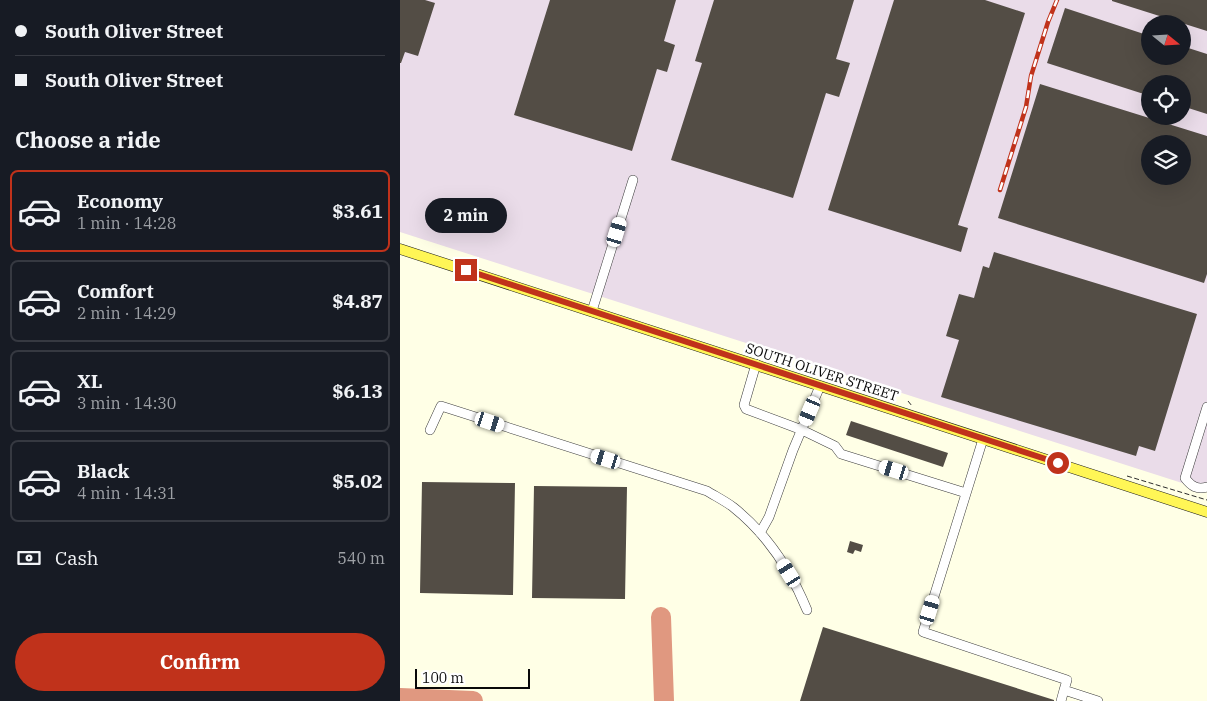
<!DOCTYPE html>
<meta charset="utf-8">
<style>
:root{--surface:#171b24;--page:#20242c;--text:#f1f3f6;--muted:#9ea1a6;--line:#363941;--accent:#c0321b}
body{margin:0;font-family:"IBM Plex Serif",serif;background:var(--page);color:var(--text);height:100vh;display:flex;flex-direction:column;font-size:19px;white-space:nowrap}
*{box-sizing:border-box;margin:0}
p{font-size:16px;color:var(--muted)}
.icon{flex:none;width:28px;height:28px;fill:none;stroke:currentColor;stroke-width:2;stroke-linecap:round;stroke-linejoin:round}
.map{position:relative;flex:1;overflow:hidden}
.panel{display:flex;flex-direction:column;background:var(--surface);width:400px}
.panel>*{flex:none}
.banner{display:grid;align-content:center;height:110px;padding:0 15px;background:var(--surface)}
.needle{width:32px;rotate:108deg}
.fabs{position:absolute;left:741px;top:15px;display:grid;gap:10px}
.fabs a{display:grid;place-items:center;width:50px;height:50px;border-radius:50%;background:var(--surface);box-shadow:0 5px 20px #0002;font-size:25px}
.scale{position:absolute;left:15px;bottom:12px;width:115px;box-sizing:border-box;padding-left:5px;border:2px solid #090909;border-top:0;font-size:14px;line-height:18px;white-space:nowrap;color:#090909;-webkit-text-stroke:4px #fff;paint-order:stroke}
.end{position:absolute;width:22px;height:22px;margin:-11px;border:6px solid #c0321b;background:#fff;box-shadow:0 0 0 2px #fff}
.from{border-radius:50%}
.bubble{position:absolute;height:35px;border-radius:18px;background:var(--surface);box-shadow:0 5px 20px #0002;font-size:16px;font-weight:800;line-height:35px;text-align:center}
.car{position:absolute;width:15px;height:30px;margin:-15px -8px;border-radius:6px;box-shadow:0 0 4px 1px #0007;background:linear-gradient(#fff 24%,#345 0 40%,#fff 0 76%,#345 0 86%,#fff 0)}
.banner b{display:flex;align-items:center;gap:18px;height:48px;font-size:19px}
.banner b+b{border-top:1px solid var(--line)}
.banner i{width:12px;height:12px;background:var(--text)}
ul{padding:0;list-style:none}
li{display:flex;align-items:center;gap:15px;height:82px;margin:0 10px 8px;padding:0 5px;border:2px solid var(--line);border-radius:8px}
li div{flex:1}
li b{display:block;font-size:19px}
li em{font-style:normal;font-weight:800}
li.current{border-color:var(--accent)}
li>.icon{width:45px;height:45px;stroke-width:1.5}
h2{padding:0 15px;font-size:22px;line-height:60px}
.pay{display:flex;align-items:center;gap:12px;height:55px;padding:0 15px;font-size:19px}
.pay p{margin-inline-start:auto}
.action{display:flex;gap:10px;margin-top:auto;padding:10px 15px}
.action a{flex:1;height:58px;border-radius:30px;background:var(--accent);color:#fff;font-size:20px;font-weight:800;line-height:58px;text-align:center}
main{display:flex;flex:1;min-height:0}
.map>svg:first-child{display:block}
</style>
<main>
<section class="panel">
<div class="banner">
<b><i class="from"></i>South Oliver Street</b>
<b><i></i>South Oliver Street</b>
</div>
<h2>Choose a ride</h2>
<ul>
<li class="current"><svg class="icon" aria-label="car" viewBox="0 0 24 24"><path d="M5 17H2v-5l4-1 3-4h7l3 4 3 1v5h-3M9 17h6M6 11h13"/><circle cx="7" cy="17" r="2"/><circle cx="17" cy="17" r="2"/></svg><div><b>Economy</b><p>1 min · 14:28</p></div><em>$3.61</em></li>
<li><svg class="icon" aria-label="car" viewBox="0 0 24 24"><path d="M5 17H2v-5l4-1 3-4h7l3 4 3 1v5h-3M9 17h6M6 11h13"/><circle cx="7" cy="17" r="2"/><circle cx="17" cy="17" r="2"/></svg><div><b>Comfort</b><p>2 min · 14:29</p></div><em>$4.87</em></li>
<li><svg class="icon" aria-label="car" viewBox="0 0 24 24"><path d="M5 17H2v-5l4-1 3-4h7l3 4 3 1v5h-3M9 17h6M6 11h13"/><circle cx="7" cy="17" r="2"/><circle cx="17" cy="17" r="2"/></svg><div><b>XL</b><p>3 min · 14:30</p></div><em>$6.13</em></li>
<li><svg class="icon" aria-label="car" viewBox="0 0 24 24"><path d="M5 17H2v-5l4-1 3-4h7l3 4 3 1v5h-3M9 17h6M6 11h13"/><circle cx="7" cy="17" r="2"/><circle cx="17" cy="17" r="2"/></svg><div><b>Black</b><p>4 min · 14:31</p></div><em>$5.02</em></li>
</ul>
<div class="pay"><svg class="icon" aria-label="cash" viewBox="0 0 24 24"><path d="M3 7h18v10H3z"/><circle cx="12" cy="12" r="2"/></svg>Cash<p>540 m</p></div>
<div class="action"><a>Confirm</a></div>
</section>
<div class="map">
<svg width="807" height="701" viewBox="0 0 807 701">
<rect width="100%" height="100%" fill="#ffffe6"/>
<!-- industrial -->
<path fill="#eadce9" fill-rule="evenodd" d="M0,0H807V491L0,232ZM750,24H782V56H750ZM750,84H782V116H750ZM750,144H782V176H750Z"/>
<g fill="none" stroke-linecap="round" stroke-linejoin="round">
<!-- taxiway -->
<path stroke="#e09880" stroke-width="20" d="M261,617L264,701
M0,698L73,701"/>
</g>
<!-- building -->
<path fill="#534d45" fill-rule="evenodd" d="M0,0H25L35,3L18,56L5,52L1,63H0Z
M150,0H276L264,41L275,45L267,72L257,69L232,151L114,115Z
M314,0H454L436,59L450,63L439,97L426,93L393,198L271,160L302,63L295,61Z
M494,0H585L625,13L558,225L568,228L561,252L428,210Z
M712,0H807V31L712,1Z
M665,8L750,36V56H782V46L807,54V114L782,106V84H750V96L647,63Z
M640,84L807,136V274L804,283L598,218ZM750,144H782V176H750Z
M594,252L797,314L755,451L739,446L736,456L541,397L559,340L546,336L559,294L574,298L583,266L589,268Z
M451,421L548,453L543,467L446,435Z
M22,482L115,483L113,595L20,593Z
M134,486L227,487L225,599L132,598Z
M450,541L463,545L461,552L455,550L453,554L447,552Z
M423,627L654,700V701H400Z"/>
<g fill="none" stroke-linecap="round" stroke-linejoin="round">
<!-- minor casing -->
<g stroke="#3c3c3c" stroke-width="10">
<path id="minor" d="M192,311L233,180
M356,364L344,405L346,409L402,430L435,446L441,454L566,493
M807,407L785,478C791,486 797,490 807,487
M30,430L41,406L307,491C315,496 325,501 333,507C367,534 391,571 407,610
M583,439L523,632L667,680L664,690L698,701
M360,533L369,517L393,450L420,386
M661,701L664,690"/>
</g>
<!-- major casing -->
<g stroke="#1a1a1a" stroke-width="11">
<path id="major" d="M0,249L807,512"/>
</g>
<!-- path -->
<path stroke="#2b2b2b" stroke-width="1" stroke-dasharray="5 2.5" stroke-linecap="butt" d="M508,401L512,406
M727,476L807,500"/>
<!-- minor -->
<use href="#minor" stroke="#fff" stroke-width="9"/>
<!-- major -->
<use href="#major" stroke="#fff656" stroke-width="10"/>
<!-- rail casing -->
<g stroke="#c0321b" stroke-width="4.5">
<path id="rail" d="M600,190L626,107L631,76L648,22L657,0"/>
</g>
<!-- rail -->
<use href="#rail" stroke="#fff" stroke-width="2.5" stroke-dasharray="8" stroke-linecap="butt"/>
</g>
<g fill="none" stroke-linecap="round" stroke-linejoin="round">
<!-- route -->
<path stroke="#c0321b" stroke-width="6" d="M66,270L658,463"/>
</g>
<g text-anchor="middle" stroke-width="5" stroke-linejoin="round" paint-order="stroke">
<!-- street labels -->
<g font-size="14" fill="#090909" stroke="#fff">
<text transform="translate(422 372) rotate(18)" y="5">SOUTH OLIVER STREET</text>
</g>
</g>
</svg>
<div class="fabs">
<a><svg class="needle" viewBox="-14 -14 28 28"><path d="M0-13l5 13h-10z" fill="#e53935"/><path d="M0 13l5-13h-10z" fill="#9ea1a6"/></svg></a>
<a><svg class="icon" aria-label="locate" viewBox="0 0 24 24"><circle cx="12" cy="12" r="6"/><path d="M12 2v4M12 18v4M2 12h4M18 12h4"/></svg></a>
<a><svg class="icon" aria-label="layers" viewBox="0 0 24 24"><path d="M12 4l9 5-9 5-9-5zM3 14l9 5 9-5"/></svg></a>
</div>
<div class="scale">100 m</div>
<i class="end from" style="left:658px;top:463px"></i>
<i class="end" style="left:66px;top:270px"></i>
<div class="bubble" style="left:25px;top:198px;width:82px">2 min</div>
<i class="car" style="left:217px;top:232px;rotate:17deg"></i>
<i class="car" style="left:410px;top:411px;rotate:203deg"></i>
<i class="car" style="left:90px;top:422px;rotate:108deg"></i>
<i class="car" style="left:206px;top:459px;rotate:287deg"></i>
<i class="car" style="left:494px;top:470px;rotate:287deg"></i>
<i class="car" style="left:389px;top:573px;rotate:328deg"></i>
<i class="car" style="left:530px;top:610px;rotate:17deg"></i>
</div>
</main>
